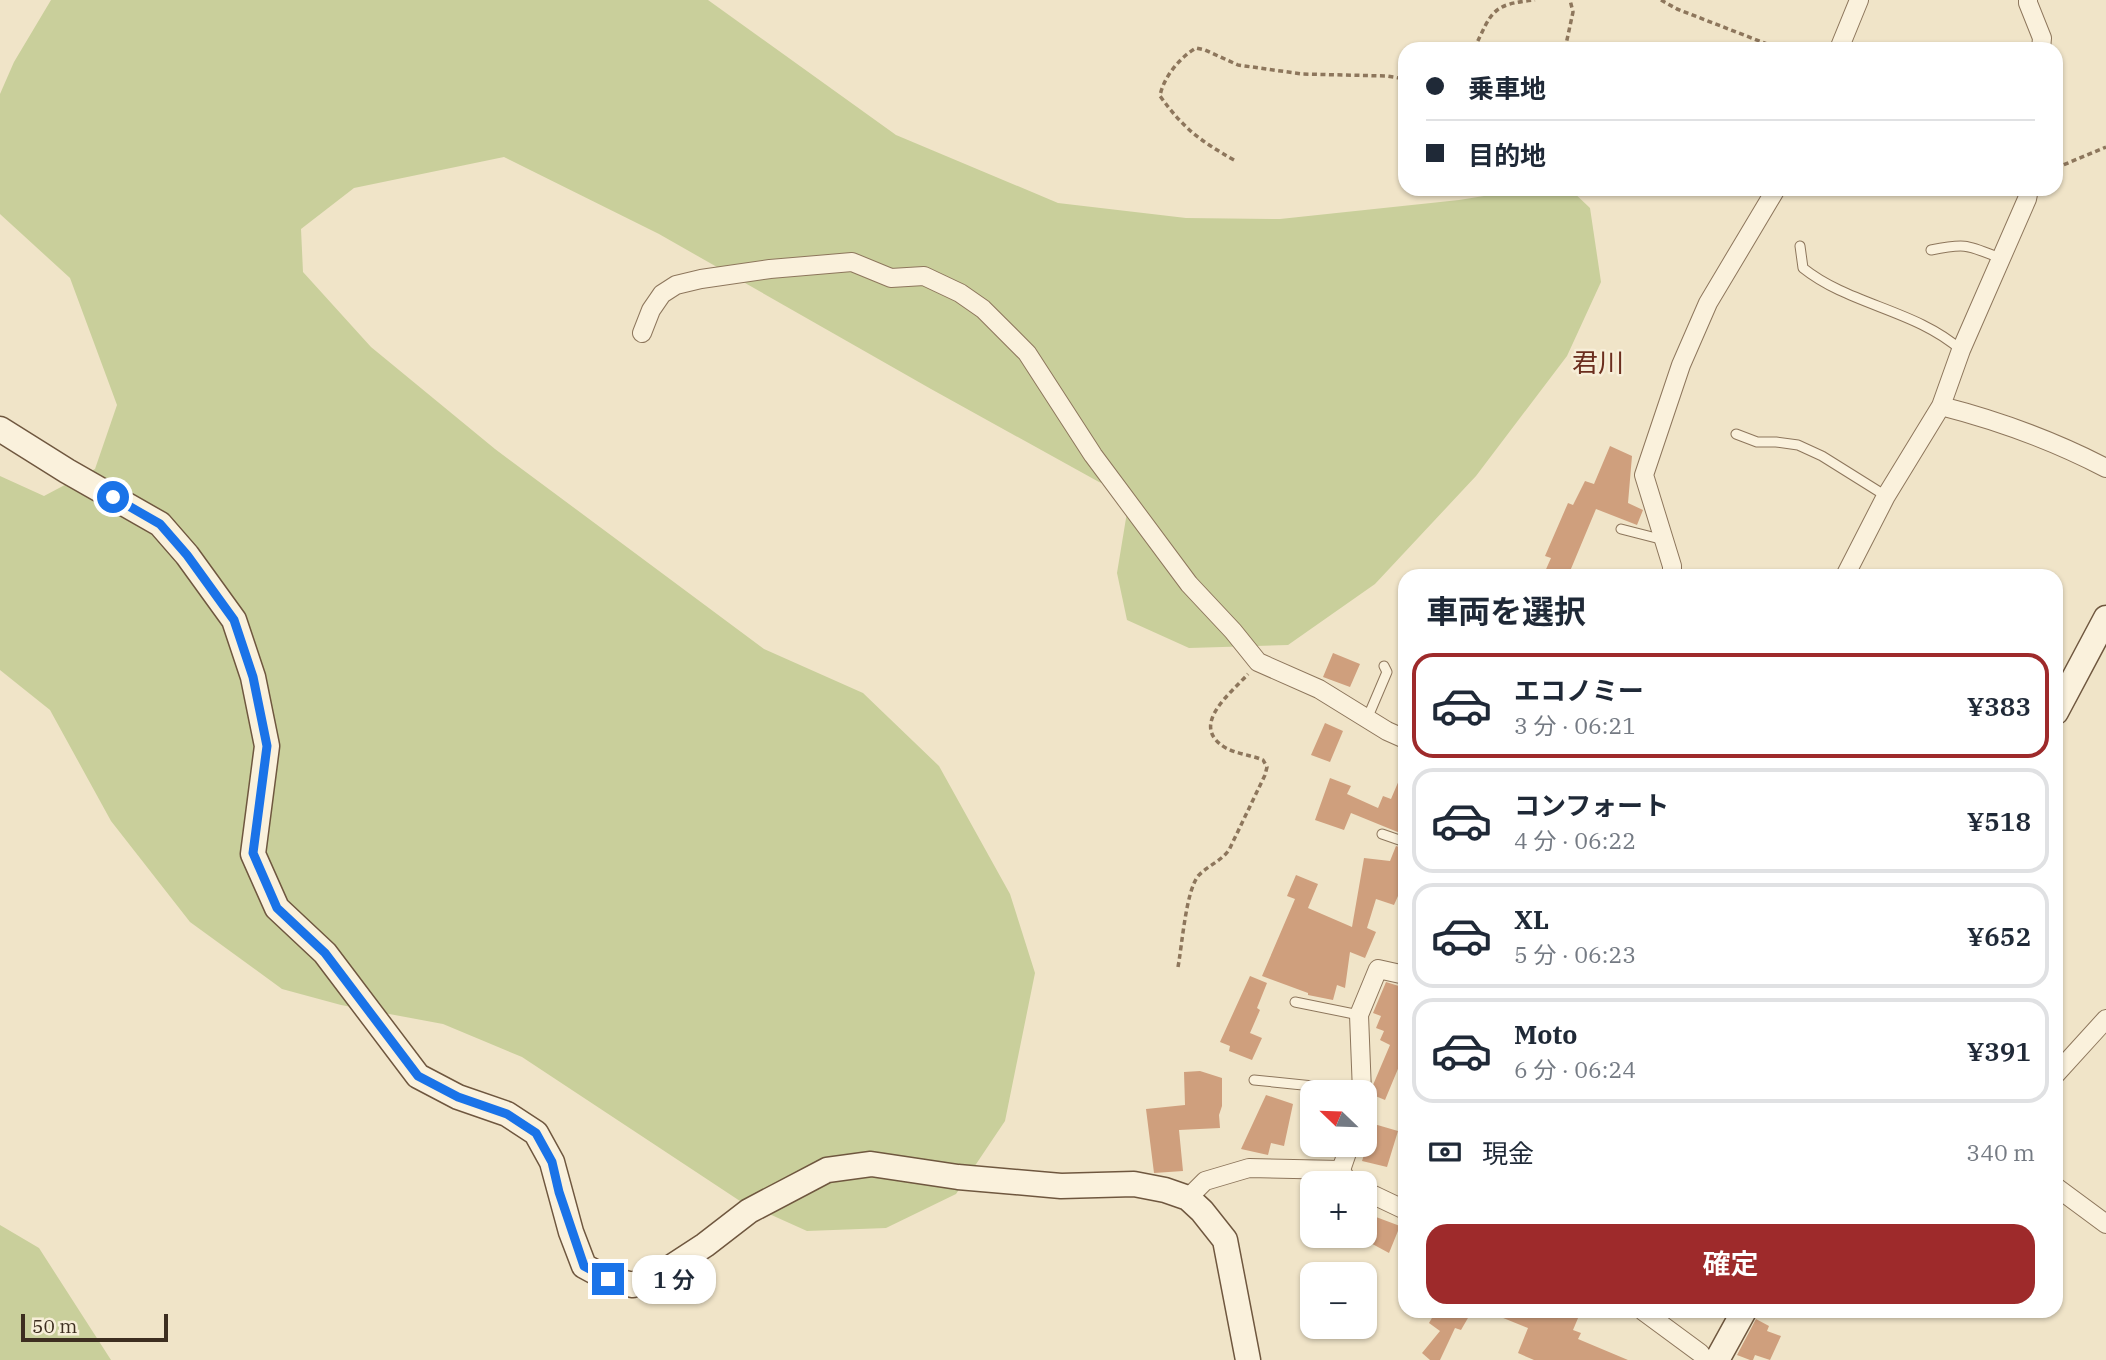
<!DOCTYPE html>
<html lang="ja">
<meta charset="utf-8">
<style>
:root{--surface:#fff;--page:#f2f2f3;--text:#1f2937;--muted:#747a83;--line:#e0e1e3;--accent:#9e2a2b}
body{margin:0;font-family:"IBM Plex Serif","Noto Sans JP",serif;background:var(--page);color:var(--text);height:100vh;display:flex;flex-direction:column;font-size:26px;white-space:nowrap}
*{box-sizing:border-box;margin:0}
p{font-size:23px;color:var(--muted)}
.icon{flex:none;width:38px;height:38px;fill:none;stroke:currentColor;stroke-width:2;stroke-linecap:round;stroke-linejoin:round}
.map{position:relative;flex:1;overflow:hidden}
.panel{position:absolute;left:1398px;top:569px;width:665px;height:749px;display:flex;flex-direction:column;background:var(--surface);border-radius:21px;box-shadow:0 2px 5px #0004}
.panel>*{flex:none}
.hud{position:absolute;left:1398px;top:42px;width:665px;height:154px;border-radius:21px;box-shadow:0 2px 5px #0004;display:grid;align-content:center;height:154px;padding:0 28px;background:var(--surface)}
.needle{width:46px;rotate:293deg}
.tools{position:absolute;left:1300px;top:1080px;display:grid;gap:14px}
.tools a{display:grid;place-items:center;width:77px;height:77px;border-radius:14px;background:var(--surface);box-shadow:0 2px 5px #0004;font-size:35px}
.scale{position:absolute;left:21px;bottom:18px;width:147px;box-sizing:border-box;padding-left:7px;border:4px solid #3d2e20;border-top:0;font-size:19px;line-height:24px;white-space:nowrap;color:#3d2e20;-webkit-text-stroke:5px #f7eed8;paint-order:stroke}
.end{position:absolute;width:32px;height:32px;margin:-16px;border:9px solid #1a73e8;background:#fff;box-shadow:0 0 0 4px #fff}
.from{border-radius:50%}
.bubble{position:absolute;height:49px;border-radius:21px;background:var(--surface);box-shadow:0 2px 5px #0004;font-size:23px;font-weight:600;line-height:49px;text-align:center}
.hud b{display:flex;align-items:center;gap:24px;height:66px;font-size:26px}
.hud b+b{border-top:2px solid var(--line)}
.hud i{width:18px;height:18px;background:var(--text)}
ul{padding:0;list-style:none}
li{display:flex;align-items:center;gap:21px;height:105px;margin:0 14px 10px;padding:0 14px;border:4px solid var(--line);border-radius:21px}
li div{flex:1}
li b{display:block;font-size:26px}
li em{font-style:normal;font-weight:600}
li.selected{border-color:var(--accent)}
li>.icon{width:63px;height:63px;stroke-width:1.5}
h2{padding:0 28px;font-size:32px;line-height:84px}
.pay{display:flex;align-items:center;gap:18px;height:77px;padding:0 28px;font-size:26px}
.pay p{margin-inline-start:auto}
.button{display:flex;gap:14px;margin-top:auto;padding:14px 28px}
.button a{flex:1;height:80px;border-radius:21px;background:var(--accent);color:#fff;font-size:28px;font-weight:600;line-height:80px;text-align:center}
.map>svg:first-child{display:block}
</style>
<div class="map">
<svg width="2106" height="1360" viewBox="0 0 2106 1360">
<rect width="100%" height="100%" fill="#f0e4c8"/>
<!-- green -->
<path fill="#c9cf9b" d="M51,0H708L896,135L1058,203L1186,218L1280,219L1459,200L1528,189H1570L1590,208L1601,282L1567,356L1476,476L1375,584L1288,645L1189,648L1127,620L1117,573L1130,494L1099,482L931,389L659,234L504,157L354,188L301,229L303,272L371,347L495,449L764,649L863,693L939,766L1010,894L1035,973L1005,1121L956,1194L886,1228L807,1231L740,1201L522,1057L443,1024L341,1005L282,989L190,922L111,821L50,710L0,670V476L44,496L95,469L117,405L70,278L0,214V94L14,62Z
M0,1225L39,1248L111,1360H0Z"/>
<!-- building -->
<path fill="#cf9f7d" d="M1610,446L1632,456L1628,503L1643,510L1637,525L1596,509L1568,576H1543L1551,558L1545,556L1568,503L1573,505L1585,481L1594,484Z
M1333,653L1360,664L1350,687L1323,677Z
M1325,723L1343,731L1330,762L1311,755Z
M1405,766V835L1351,813L1344,830L1315,820L1330,778L1351,786L1347,794L1378,808L1383,796L1391,799Z
M1396,846L1405,849V889L1402,887L1394,905L1376,899L1367,928L1376,932L1365,958L1350,952L1345,988L1337,985L1333,1000L1308,995V993L1262,976L1295,899L1287,896L1296,875L1318,884L1308,908L1352,927L1364,858L1390,861Z
M1250,976L1267,983L1257,1008L1260,1010L1250,1033L1262,1038L1252,1060L1229,1051L1230,1046L1220,1042Z
M1386,982L1405,988V1052L1385,1100L1373,1095V1085L1390,1045L1380,1040L1384,1031L1376,1028L1381,1016L1373,1013Z
M1200,1071L1222,1078V1106L1219,1115L1220,1128L1179,1130L1183,1171L1154,1173L1146,1109L1185,1105L1184,1072Z
M1266,1095L1293,1104L1284,1146L1271,1143L1268,1155L1241,1149Z
M1374,1124L1398,1131L1387,1167L1362,1161Z
M1376,1217L1400,1226L1389,1253L1365,1240Z
M1436,1311H1472L1461,1330L1455,1328L1440,1360H1430L1422,1353L1440,1331L1429,1323Z
M1486,1311H1581L1573,1330L1581,1333L1578,1339L1628,1360H1534L1518,1353L1528,1328Z
M1756,1319L1769,1326L1767,1331L1781,1336L1770,1360L1755,1355L1753,1360H1750L1737,1355Z"/>
<g fill="none" stroke-linecap="round" stroke-linejoin="round">
<!-- lane casing -->
<g stroke="#8d765c" stroke-width="11">
<path id="lane" d="M1800,246L1803,268C1849,305 1916,310 1961,350
M1931,250C1966,243 1967,245 2000,258
M1736,434L1757,442H1776L1798,445L1822,456L1886,496
M1621,529L1664,540
M1367,719L1387,672L1384,666
M1382,834L1405,842
M1295,1002L1359,1015
M1254,1080L1362,1091"/>
</g>
<!-- street casing -->
<g stroke="#8d765c" stroke-width="20">
<path id="street" d="M2028,0V3L2042,38L2041,49
M1839,49L1859,0
M642,333L651,310L662,294L676,285L701,279L770,269L852,262L891,278L924,276L960,293L983,309L1027,353L1093,455L1189,584L1233,631L1258,662L1319,689L1387,731L1405,739
M1941,406C2000,421 2052,440 2106,468
M1672,576V566L1644,475L1681,365L1708,303L1776,189
M1845,576L1886,496L1941,406L1961,350L2027,199L2029,189
M2056,1074L2106,1019
M1362,1092L1359,1015L1378,969L1405,975
M1348,1183L1341,1170L1350,1144
M2056,1187L2106,1224
M1365,1191L1405,1210
M1188,1198L1205,1181L1249,1168L1341,1170
M1643,1311L1700,1353L1705,1360"/>
</g>
<!-- secondary casing -->
<g stroke="#6f573f" stroke-width="27">
<path id="secondary" d="M0,429L67,471L160,524L187,555L234,620L253,677L267,746L253,854L277,908L325,953L418,1076L458,1097L507,1114L536,1133L552,1162L571,1232L584,1266L608,1279L633,1285L659,1275L705,1245L749,1211L827,1170L871,1164L958,1177L1061,1186L1134,1184L1165,1190L1188,1198L1202,1211L1225,1240L1248,1360
M2056,712L2106,618
M1717,1360L1744,1311"/>
</g>
<!-- path -->
<path stroke="#8d765c" stroke-width="3.5" stroke-dasharray="5 3.5" stroke-linecap="butt" d="M1661,0L1677,9L1780,49
M1474,49C1492,12 1491,4 1535,0
M1565,49L1573,12L1570,0
M1234,160C1199,140 1184,129 1160,96C1163,78 1180,57 1196,48L1205,50L1238,65L1302,74L1387,76L1405,79
M2056,168L2106,147
M1178,967C1182,946 1186,889 1199,875C1209,865 1221,861 1229,850L1265,775L1267,767L1263,760C1251,755 1237,754 1226,748C1188,726 1230,694 1248,674"/>
<!-- lane -->
<use href="#lane" stroke="#faf1dc" stroke-width="9"/>
<!-- street -->
<use href="#street" stroke="#faf1dc" stroke-width="18"/>
<!-- secondary -->
<use href="#secondary" stroke="#faf1dc" stroke-width="24"/>
</g>
<g fill="none" stroke-linecap="round" stroke-linejoin="round">
<!-- route -->
<path stroke="#1a73e8" stroke-width="9" d="M113,497L160,524L187,555L234,620L253,677L267,746L253,853L277,908L325,953L418,1076L458,1097L507,1114L536,1133L552,1162L559,1192L584,1266L608,1279"/>
</g>
<g text-anchor="middle" stroke-width="5" stroke-linejoin="round" paint-order="stroke">
<!-- quarter labels -->
<g font-size="26" fill="#6b2e1e" stroke="#f7eed8">
<text x="1598" y="372">君川</text>
</g>
</g>
</svg>
<div class="tools">
<a><svg class="needle" viewBox="-14 -14 28 28"><path d="M0-13l5 13h-10z" fill="#e53935"/><path d="M0 13l5-13h-10z" fill="#747a83"/></svg></a>
<a>+</a>
<a>−</a>
</div>
<div class="scale">50 m</div>
<i class="end from" style="left:113px;top:497px"></i>
<i class="end" style="left:608px;top:1279px"></i>
<div class="bubble" style="left:632px;top:1255px;width:84px">1 分</div>
<div class="hud">
<b><i class="from"></i>乗車地</b>
<b><i></i>目的地</b>
</div>
<section class="panel">
<h2>車両を選択</h2>
<ul>
<li class="selected"><svg class="icon" aria-label="car" viewBox="0 0 24 24"><path d="M5 17H2v-5l4-1 3-4h7l3 4 3 1v5h-3M9 17h6M6 11h13"/><circle cx="7" cy="17" r="2"/><circle cx="17" cy="17" r="2"/></svg><div><b>エコノミー</b><p>3 分 · 06:21</p></div><em>¥383</em></li>
<li><svg class="icon" aria-label="car" viewBox="0 0 24 24"><path d="M5 17H2v-5l4-1 3-4h7l3 4 3 1v5h-3M9 17h6M6 11h13"/><circle cx="7" cy="17" r="2"/><circle cx="17" cy="17" r="2"/></svg><div><b>コンフォート</b><p>4 分 · 06:22</p></div><em>¥518</em></li>
<li><svg class="icon" aria-label="car" viewBox="0 0 24 24"><path d="M5 17H2v-5l4-1 3-4h7l3 4 3 1v5h-3M9 17h6M6 11h13"/><circle cx="7" cy="17" r="2"/><circle cx="17" cy="17" r="2"/></svg><div><b>XL</b><p>5 分 · 06:23</p></div><em>¥652</em></li>
<li><svg class="icon" aria-label="car" viewBox="0 0 24 24"><path d="M5 17H2v-5l4-1 3-4h7l3 4 3 1v5h-3M9 17h6M6 11h13"/><circle cx="7" cy="17" r="2"/><circle cx="17" cy="17" r="2"/></svg><div><b>Moto</b><p>6 分 · 06:24</p></div><em>¥391</em></li>
</ul>
<div class="pay"><svg class="icon" aria-label="cash" viewBox="0 0 24 24"><path d="M3 7h18v10H3z"/><circle cx="12" cy="12" r="2"/></svg>現金<p>340 m</p></div>
<div class="button"><a>確定</a></div>
</section>
</div>
